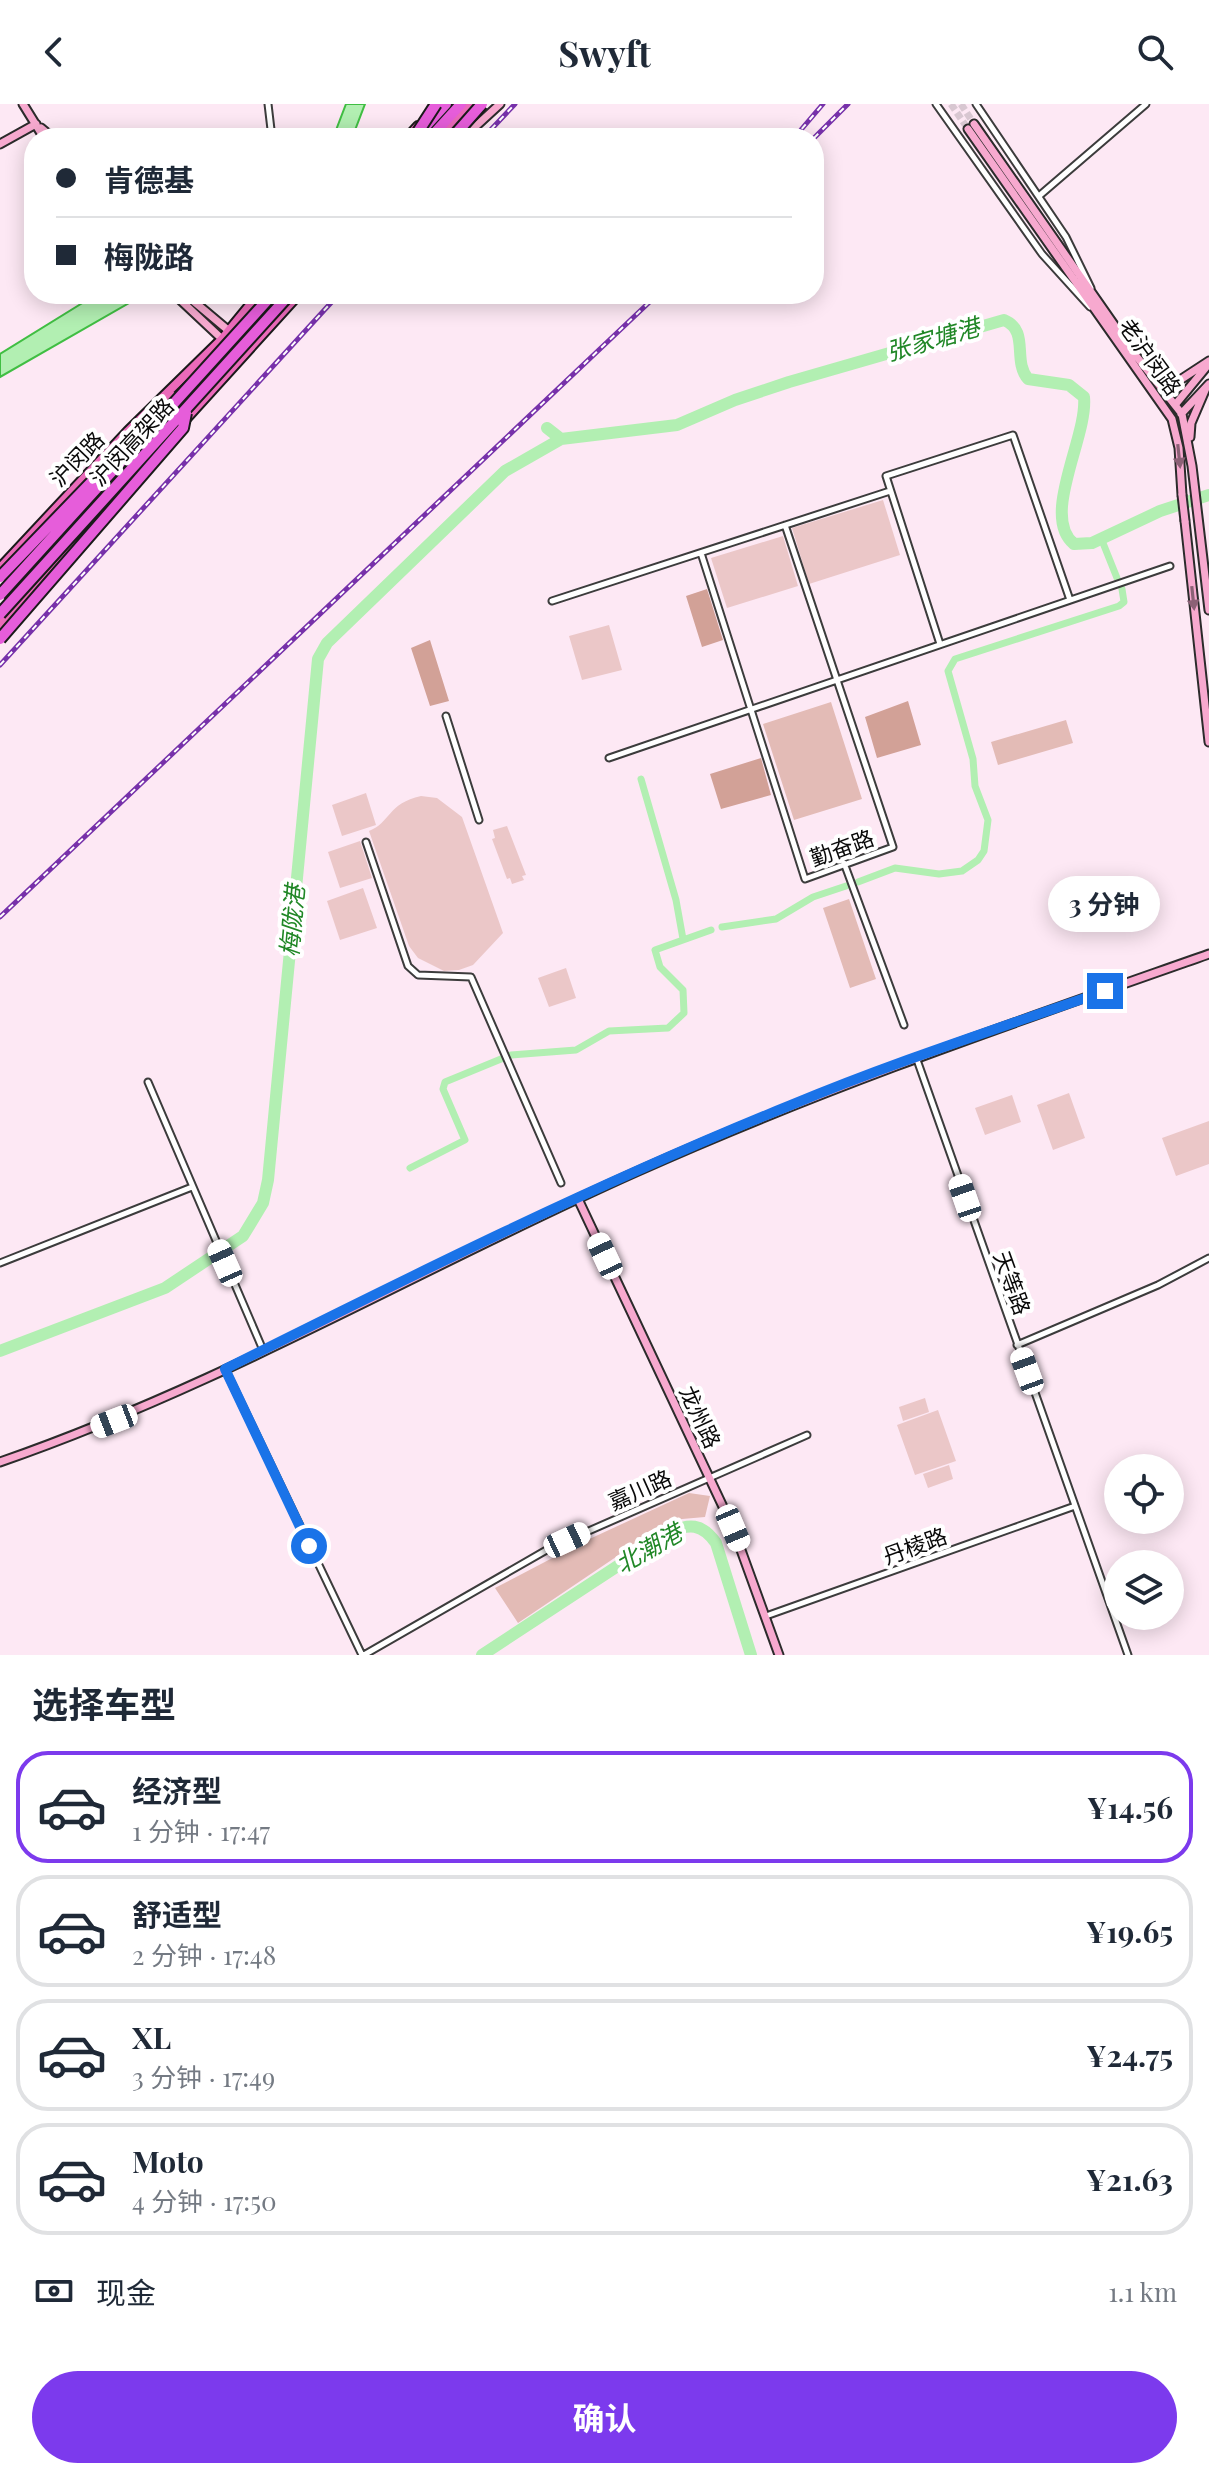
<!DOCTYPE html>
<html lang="zh">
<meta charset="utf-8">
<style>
:root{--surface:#fff;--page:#f2f2f3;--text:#1f2937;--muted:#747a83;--line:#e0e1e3;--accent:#7c3aed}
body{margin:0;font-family:"Playfair Display","Noto Sans SC",serif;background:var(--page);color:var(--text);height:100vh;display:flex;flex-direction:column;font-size:30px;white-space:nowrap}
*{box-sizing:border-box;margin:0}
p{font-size:26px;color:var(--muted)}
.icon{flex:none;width:44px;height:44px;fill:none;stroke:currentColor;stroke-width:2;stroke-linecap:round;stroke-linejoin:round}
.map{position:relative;height:1551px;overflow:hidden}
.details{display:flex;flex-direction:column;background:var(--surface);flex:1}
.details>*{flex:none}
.hud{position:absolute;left:24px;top:24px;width:800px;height:176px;border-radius:32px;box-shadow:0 4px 20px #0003;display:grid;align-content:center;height:176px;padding:0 32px;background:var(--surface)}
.controls{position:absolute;left:1104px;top:1350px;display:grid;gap:16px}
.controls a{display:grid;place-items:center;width:80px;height:80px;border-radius:50%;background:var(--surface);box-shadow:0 4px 20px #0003;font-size:40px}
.end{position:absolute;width:36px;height:36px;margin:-18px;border:10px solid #1a73e8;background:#fff;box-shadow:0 0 0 4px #fff}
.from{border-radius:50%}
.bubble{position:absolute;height:56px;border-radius:28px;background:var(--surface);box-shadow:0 4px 20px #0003;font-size:26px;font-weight:700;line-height:56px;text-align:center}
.car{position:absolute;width:24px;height:48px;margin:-24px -12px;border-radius:10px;box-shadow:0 0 6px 2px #0007;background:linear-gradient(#fff 24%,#345 0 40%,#fff 0 76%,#345 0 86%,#fff 0)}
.hud b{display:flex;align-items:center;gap:28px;height:76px;font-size:30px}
.hud b+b{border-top:2px solid var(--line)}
.hud i{width:20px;height:20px;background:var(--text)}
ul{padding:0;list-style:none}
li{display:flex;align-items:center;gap:24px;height:112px;margin:0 16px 12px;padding:0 16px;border:4px solid var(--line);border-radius:32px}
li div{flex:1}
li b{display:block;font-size:30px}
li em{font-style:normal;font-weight:700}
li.on{border-color:var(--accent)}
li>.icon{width:72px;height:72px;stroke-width:1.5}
h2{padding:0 32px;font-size:36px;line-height:96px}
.pay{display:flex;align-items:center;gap:20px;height:88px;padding:0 32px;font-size:30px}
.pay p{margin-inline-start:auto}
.button{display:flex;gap:16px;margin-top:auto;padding:16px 32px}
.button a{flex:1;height:92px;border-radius:48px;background:var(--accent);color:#fff;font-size:32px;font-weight:700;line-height:92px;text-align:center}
header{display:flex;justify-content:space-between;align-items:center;height:104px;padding:0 32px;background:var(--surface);font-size:36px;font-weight:700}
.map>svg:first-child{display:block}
</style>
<header><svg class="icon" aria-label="back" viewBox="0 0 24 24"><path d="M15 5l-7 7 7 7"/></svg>Swyft<svg class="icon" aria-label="search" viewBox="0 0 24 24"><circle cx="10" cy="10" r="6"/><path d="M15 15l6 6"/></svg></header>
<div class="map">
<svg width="1209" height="1551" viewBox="0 0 1209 1551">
<rect width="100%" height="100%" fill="#fde8f4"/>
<!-- green -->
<path fill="#e3bbb6" d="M831,598L862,695L794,716L763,620Z
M1066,616L1073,639L998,661L991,638Z
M849,795L876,875L850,884L823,804Z
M689,1389L710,1392L705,1413L682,1415L659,1424L518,1519L495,1484L583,1438Z"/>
<!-- forest -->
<path fill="#d2a197" d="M707,485L723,536L702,543L686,492Z
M430,536L449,597L430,602L411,544Z
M908,597L921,641L877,654L865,613Z
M761,654L771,691L721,705L710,670Z"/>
<!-- pitch -->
<path fill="#ebc7c8" d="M883,396L900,451L809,480L792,424Z
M783,432L798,482L727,504L711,454Z
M609,521L622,566L582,576L569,532Z
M366,689L376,721L342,732L332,701Z
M421,692L437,694L462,713L503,829L473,861L459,866L444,867L418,854L409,842L369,727C390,719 388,699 421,692Z
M507,722L526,771L522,772L524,776L512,780L510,774L507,775L492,735L495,734L493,726Z
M360,737L372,774L340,784L328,748Z
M363,784L377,824L340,836L327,797Z
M566,864L576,894L549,903L538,874Z
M1069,989L1085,1034L1053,1046L1037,1001Z
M1012,991L1021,1018L985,1031L975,1004Z
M1209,1017V1060L1176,1072L1162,1034Z
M925,1294L929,1308L903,1317L899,1303Z
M938,1306L956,1357L915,1371L897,1321Z
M949,1361L953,1375L928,1384L923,1370Z"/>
<!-- water -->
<path fill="#b2efb2" stroke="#40be43" stroke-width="2" d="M346,0H365L352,34H333Z
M97,190H187L131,198L0,273V250Z"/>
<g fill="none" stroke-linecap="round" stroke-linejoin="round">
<!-- canal -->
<path stroke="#b2efb2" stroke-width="7" d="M1101,434L1117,474
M641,675L676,796L683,835
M858,778L895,764L939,770L962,767L978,756L984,747L988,716L975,682L973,655L948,567L955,555L1119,502L1124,498L1122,485
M722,823L776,815L813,793L846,782
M511,951L576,946L609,927L668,924L684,909L683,886L660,863L655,846L711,826
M410,1064L465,1036L443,985L445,978L501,955"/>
<!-- river -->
<path stroke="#b2efb2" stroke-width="12" d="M547,324L561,335L677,321L735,296L789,278L1004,216C1030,227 1012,256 1028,275L1069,281L1084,293C1088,333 1040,412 1074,440L1092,439L1160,407L1209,391
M0,1247L165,1184L243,1132L263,1099L268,1076L318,555L327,539L505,367L561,335
M482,1551L668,1429C689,1419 702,1419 716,1439L751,1551"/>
<!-- secondary-tunnel -->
<path stroke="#d8c7d1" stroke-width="7" stroke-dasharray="7 3.5" stroke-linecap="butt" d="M951,0L968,25
M961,0L974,20"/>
<!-- street casing -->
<g stroke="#3c3c3c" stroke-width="9">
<path id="street" d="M268,0L272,34
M936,0L1042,150L1090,203
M976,0L1066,133L1091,184
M1039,92L1146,0
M701,449L805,775L893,743L785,421
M552,497L890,387
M940,540L886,372L1013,331L1070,496
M446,612L479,716
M609,654L1170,462
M366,738L408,862L418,871L471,873L561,1079
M844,759L904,921
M916,953L1128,1551
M148,978L263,1246
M0,1159L192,1083
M1017,1241L1158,1181L1209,1154
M225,1265L362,1551
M766,1512L1075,1402
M364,1551L550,1444L807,1331"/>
</g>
<!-- secondary casing -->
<g stroke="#2b2b2b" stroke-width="11">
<path id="secondary" d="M23,0L44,34
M974,20L1133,248L1182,310L1192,362L1209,506
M41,24L53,34
M968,25L1172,315L1179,344L1182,391
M463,34L500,0
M0,40L36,20
M174,190L222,235L243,247
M185,190L229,227L244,246
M1152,266L1160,273L1180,276L1209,257
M1175,301L1208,261
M1181,310L1209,280
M1190,333L1191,319L1206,284
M1185,417L1209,638
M578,1095L733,1424L779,1551
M0,1358C220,1282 423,1163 636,1068C823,984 1016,918 1209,850"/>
</g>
<!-- primary casing -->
<g stroke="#1a1a1a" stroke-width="12">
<path id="primary" d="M407,34L418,22
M439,34L471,0
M155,313L171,291
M114,346L138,332
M0,464L128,327L222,235L259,190
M0,520L299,190"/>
</g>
<!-- highway casing -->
<g stroke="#1a1a1a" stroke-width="14">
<path id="highway" d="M426,22L446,0
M430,34L461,0"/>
</g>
<!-- street -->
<use href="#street" stroke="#fff" stroke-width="5"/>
<!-- secondary -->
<use href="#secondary" stroke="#f7a9cf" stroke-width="7"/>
<!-- primary -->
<use href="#primary" stroke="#eb6aba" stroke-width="8"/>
<!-- highway -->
<use href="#highway" stroke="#e65dda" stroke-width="10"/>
<!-- rail casing -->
<g stroke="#7731aa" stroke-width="5">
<path id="rail" d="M483,34L515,0
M794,34L823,0
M814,34L848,0
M0,561L339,190
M0,813L658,190"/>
</g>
<!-- rail -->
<use href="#rail" stroke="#fff" stroke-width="2" stroke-dasharray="6" stroke-linecap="butt"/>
<!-- secondary-bridge casing -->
<g stroke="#2b2b2b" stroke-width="11" stroke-linecap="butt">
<path id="secondary-bridge" d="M1182,391L1185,417"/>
</g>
<!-- highway-bridge casing -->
<g stroke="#1a1a1a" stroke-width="14" stroke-linecap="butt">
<path id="highway-bridge" d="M414,34L436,0
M452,34L482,0
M0,473L103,366L116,356
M0,491L273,190
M0,510L290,190
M0,535L183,324L186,309"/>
</g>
<!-- secondary-bridge -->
<use href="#secondary-bridge" stroke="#f7a9cf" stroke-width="7"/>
<!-- highway-bridge -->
<use href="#highway-bridge" stroke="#e65dda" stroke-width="10"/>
</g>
<!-- one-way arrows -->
<defs><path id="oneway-solid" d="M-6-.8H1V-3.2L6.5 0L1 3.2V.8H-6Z" transform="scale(2)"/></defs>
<g fill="#8c6176">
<use href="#oneway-solid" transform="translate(1179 352) rotate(84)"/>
<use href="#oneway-solid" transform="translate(1193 494) rotate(84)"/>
</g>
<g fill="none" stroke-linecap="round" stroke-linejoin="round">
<!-- route -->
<path stroke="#1a73e8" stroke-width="10" d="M309,1442L225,1265C411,1172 598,1079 791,1001C894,958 1000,924 1105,887"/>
</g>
<g text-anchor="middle" stroke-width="8" stroke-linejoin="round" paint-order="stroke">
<!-- street labels -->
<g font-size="22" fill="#090909" stroke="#fff">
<text transform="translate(1150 253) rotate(54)" y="8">老沪闵路</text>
<text transform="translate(132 338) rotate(-47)" y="8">沪闵高架路</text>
<text transform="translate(77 355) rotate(-46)" y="8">沪闵路</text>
<text transform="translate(842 744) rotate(-20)" y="8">勤奋路</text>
<text transform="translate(1012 1179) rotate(70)" y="8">天等路</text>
<text transform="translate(700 1313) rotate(65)" y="8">龙州路</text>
<text transform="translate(640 1386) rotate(-24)" y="8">嘉川路</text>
<text transform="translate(915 1442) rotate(-20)" y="8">丹棱路</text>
</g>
<!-- water labels -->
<g font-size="24" font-style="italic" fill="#208726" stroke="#fff">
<text transform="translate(933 236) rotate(-16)" y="8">张家塘港</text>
<text transform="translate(293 817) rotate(-85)" y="8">梅陇港</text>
<text transform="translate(649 1445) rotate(-30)" y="8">北潮港</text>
</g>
</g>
</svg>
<div class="controls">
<a><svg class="icon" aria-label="locate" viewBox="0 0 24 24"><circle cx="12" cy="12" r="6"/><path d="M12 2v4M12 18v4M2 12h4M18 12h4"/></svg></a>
<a><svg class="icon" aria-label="layers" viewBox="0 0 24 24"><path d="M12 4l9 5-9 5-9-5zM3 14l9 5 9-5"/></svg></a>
</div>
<i class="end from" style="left:309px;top:1442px"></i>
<i class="end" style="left:1105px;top:887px"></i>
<div class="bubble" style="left:1048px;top:772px;width:112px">3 分钟</div>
<i class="car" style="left:965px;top:1094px;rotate:341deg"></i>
<i class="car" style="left:605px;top:1152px;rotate:335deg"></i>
<i class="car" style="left:225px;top:1159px;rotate:336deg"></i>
<i class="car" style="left:1027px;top:1267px;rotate:340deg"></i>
<i class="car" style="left:114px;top:1317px;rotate:249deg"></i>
<i class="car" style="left:733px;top:1424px;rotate:157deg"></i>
<i class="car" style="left:567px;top:1436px;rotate:65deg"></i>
<div class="hud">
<b><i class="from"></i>肯德基</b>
<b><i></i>梅陇路</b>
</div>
</div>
<section class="details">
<h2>选择车型</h2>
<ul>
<li class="on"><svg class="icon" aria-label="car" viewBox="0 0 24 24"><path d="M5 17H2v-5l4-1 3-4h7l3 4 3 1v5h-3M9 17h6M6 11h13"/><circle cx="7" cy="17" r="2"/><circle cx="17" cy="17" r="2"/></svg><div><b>经济型</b><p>1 分钟 · 17:47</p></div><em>¥14.56</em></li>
<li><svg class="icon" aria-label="car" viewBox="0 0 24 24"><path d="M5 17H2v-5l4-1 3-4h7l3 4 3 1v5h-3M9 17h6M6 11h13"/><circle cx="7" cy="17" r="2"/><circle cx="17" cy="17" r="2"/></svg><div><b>舒适型</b><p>2 分钟 · 17:48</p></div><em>¥19.65</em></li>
<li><svg class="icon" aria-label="car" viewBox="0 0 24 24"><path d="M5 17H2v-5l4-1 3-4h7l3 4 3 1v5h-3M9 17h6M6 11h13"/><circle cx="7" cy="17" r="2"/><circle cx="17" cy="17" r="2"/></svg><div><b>XL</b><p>3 分钟 · 17:49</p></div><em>¥24.75</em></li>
<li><svg class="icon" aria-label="car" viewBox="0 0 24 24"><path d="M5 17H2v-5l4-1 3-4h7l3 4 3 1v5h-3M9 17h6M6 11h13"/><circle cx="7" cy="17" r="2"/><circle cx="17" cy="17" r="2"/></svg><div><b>Moto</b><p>4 分钟 · 17:50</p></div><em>¥21.63</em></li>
</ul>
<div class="pay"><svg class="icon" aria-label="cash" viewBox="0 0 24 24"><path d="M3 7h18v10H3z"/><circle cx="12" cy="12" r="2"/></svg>现金<p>1.1 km</p></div>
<div class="button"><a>确认</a></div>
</section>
